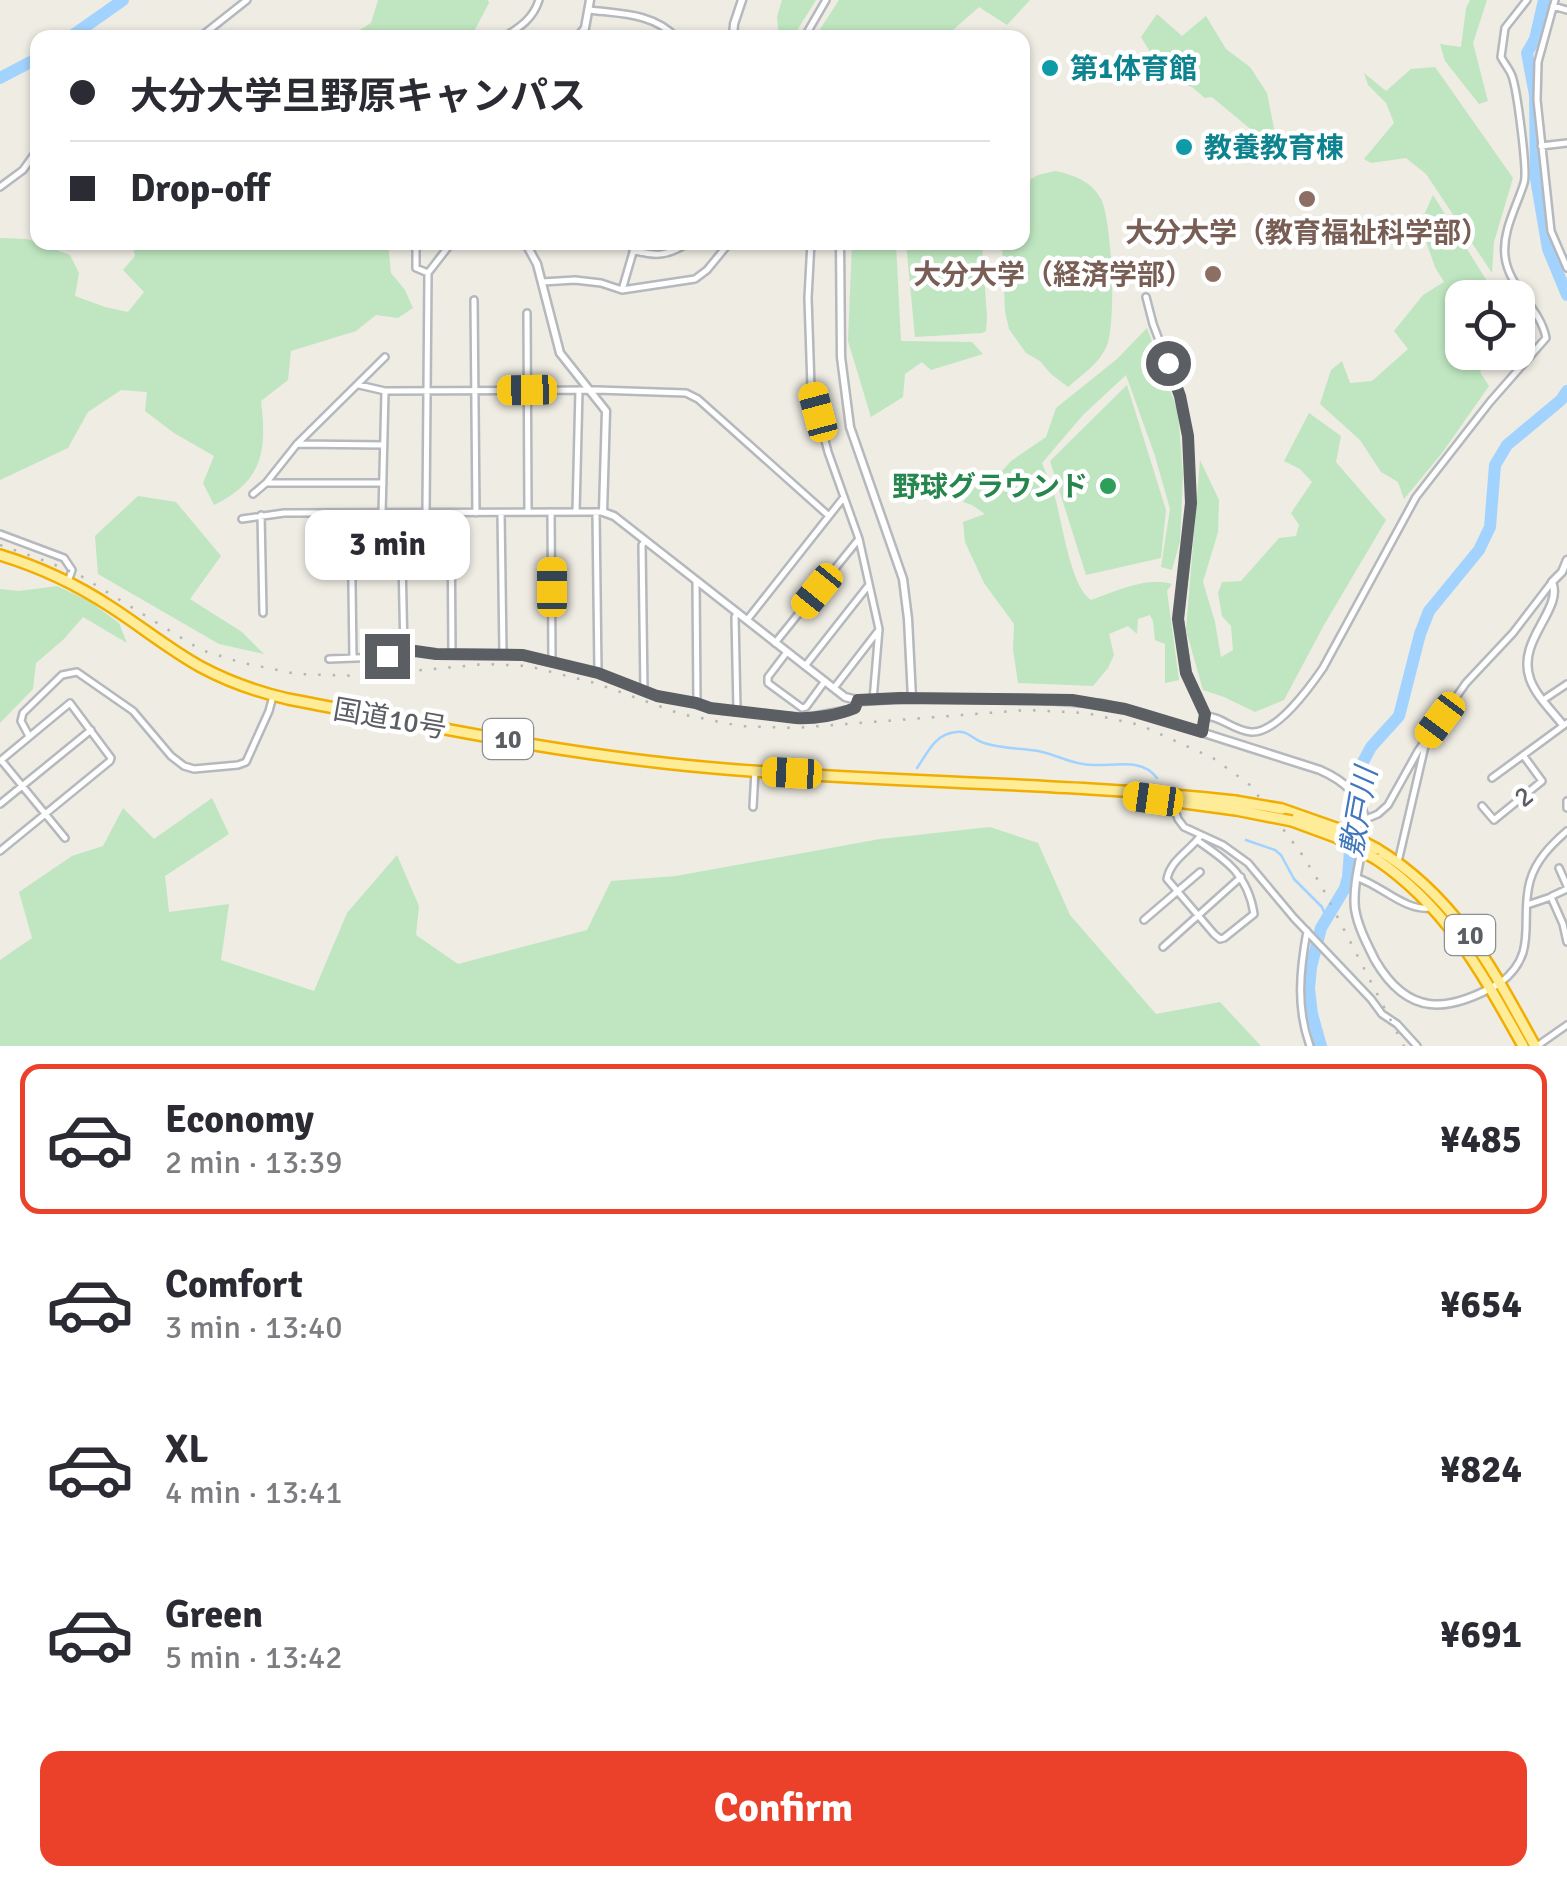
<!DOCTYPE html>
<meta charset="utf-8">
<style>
:root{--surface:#fff;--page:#f7f7f7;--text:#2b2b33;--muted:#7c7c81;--line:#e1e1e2;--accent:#eb412b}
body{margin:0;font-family:Signika,"Noto Sans JP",sans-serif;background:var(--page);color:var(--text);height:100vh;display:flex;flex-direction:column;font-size:38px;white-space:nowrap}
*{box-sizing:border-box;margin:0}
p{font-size:32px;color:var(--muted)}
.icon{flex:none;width:55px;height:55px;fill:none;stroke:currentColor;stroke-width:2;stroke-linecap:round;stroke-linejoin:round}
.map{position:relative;height:1046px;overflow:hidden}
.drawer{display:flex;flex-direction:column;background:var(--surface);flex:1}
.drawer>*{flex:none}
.banner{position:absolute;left:30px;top:30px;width:1000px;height:220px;border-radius:20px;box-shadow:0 2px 8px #0004;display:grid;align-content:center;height:220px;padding:0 40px;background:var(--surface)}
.fabs{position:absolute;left:1445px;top:280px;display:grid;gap:20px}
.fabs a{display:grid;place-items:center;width:90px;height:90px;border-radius:20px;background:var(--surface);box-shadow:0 2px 8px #0004;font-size:50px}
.end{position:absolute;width:45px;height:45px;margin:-22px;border:12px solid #5b5f64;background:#fff;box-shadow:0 0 0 5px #fff}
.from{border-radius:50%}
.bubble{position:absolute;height:70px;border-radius:20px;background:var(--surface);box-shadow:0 2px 8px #0004;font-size:32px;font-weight:700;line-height:70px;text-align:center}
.car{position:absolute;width:30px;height:60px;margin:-30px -15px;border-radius:12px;box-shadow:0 0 8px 2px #0007;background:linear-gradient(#f5c518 24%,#345 0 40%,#f5c518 0 76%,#345 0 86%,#f5c518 0)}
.banner b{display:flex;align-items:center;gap:35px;height:95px;font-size:38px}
.banner b+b{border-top:2px solid var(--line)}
.banner i{width:25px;height:25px;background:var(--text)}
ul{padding:18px 0 0;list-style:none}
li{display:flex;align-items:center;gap:30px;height:150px;margin:0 20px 15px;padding:0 20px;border:5px solid transparent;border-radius:20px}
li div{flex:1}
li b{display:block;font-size:38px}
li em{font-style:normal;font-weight:700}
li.on{border-color:var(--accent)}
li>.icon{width:90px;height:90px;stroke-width:1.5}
.primary-button{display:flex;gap:20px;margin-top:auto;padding:20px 40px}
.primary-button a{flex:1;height:115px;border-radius:20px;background:var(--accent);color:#fff;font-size:40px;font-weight:700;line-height:115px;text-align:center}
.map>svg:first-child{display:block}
</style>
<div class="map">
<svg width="1567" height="1046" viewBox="0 0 1567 1046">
<rect width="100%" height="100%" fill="#eeece3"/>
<!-- green -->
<path fill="#bfe6c0" d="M378,0H488L489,3L471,37H348L371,23Z
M782,0H816L793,37H779L777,17Z
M839,0H1030L1007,25L979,7L945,37H815Z
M1470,0H1487L1473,43L1488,101L1479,104L1445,61L1440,44L1461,47L1466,8Z
M1157,14L1182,36L1206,16L1226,49L1250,67L1267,93L1275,133L1260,137L1212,97L1205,98L1192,87L1166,78L1141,37Z
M1435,67L1513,178L1494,242L1492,273L1426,174L1406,158L1371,163L1364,159L1394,123L1386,103L1368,85L1364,73L1386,91L1411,69Z
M1055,171C1074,175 1091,181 1101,199C1112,220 1117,326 1106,348C1098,364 1082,375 1068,387L1051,374L1040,361L1026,353L1009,329L1005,311L1002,243L1022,242L1023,184L1038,175Z
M1433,195L1497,297L1462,298V352L1493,353L1480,372L1489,386L1442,453L1404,499L1398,482L1381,472L1360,440L1320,404L1331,370L1342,361L1350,383L1372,381L1408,349L1394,331L1423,295L1444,282L1435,267L1420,224Z
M0,238L27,239L70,255L79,273L75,296L105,307L128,312L144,292L123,270L135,256L132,243H388L391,273L405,290L413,308L398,318L376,315L356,331L291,351L288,380L261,401C267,451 263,481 214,505L203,483L214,456L174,433L145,411L147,392L121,390L88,412L68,448L0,480Z
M852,243H896L901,341L972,342L983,354L931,370L922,362L905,374L903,397L871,417L848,341Z
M906,243H982L987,318L986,331L982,333L915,337Z
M1147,328L1178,412L1183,476L1180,541L1172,570L1161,567L1170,509L1155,456L1126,375L1083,415L1042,463C1046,473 1051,484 1054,494C1062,519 1070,587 1091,600C1115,592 1147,576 1172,584L1167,591L1179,680L1165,683V644L1155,640L1153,621L1150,615L1138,619L1137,634L1128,626L1109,634L1114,655L1108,668L1093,686L1018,683L1013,649L1014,624L984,583L965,542L963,522L985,514L972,505L963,502L974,488L1002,471L1011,461L1046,437L1056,408L1117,359Z
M1127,385L1166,510L1161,558L1086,575L1050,461Z
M1309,413L1341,436L1336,462L1386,520L1324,625L1284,700L1255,712L1224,697L1203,690L1186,630L1200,460L1219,500L1218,532L1203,582L1215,622L1221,657L1233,650L1231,626L1222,616L1218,593L1222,582L1241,581L1279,538L1296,536L1299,525L1291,513L1312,482L1300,469L1284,461Z
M138,496L176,502L221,556L190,599L242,632L264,654L219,644L98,574L95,536Z
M57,586L89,601L119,623L127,643L83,617L64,639L36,663L33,689L0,723V589L19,591Z
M212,798L229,834L165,876L169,912L229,904L221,960L314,991L347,913L397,855L419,906L416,935L458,964L587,930L611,881L676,876L880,839L990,827L1038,843L1070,915L1156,1014L1220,1002L1261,1046H0V960L32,938L19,892L72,856L103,846L123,808L154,839Z"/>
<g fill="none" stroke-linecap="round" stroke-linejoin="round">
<!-- stream -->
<path stroke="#a2d3ff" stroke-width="2.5" d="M917,768C928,752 935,734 956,732C968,730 973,740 984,743C1002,749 1021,748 1038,751C1054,754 1068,762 1083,764C1108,769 1140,755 1157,778
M1246,840L1275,850L1281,855L1294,879L1322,907L1326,917"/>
<!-- river -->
<path stroke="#a2d3ff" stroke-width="12" d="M1544,0L1535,39L1527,53L1535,95L1536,179L1548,249L1567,295
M69,38L123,0
M0,78L38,58
M1321,1046L1312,1014L1309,989L1311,967L1321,928L1345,888L1348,877L1353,811L1363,762L1371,747L1399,716L1420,634L1429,611L1479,550L1490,527L1495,465L1507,445L1561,400L1567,391"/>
<!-- minor casing -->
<g stroke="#b5b8bd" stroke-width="10">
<path id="minor" d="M1555,0L1538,62L1537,100L1551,231L1567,268
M1553,6L1567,10
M589,10C622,14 653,13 677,38
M199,38L247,0
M503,38C520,27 533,19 539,0
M804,38L826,0
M1541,146L1567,143
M0,187L23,170L38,149
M416,242V268L428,273
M811,242L808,298L811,387L828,452L859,539L879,629L873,700
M633,250C655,257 669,256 689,242
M542,282L575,280L601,283L622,290L695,279L707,270L730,242
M622,290L636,242
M1146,297L1153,324L1180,396L1188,436L1191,503L1179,619L1187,673L1205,713L1203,732
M474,300L476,513
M527,313L528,512
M359,385L385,391L597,390L686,393L698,399L829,516
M297,444L384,445
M266,483H383
M253,494L266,483L297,444L385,357
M551,512L552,663
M576,512L579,390
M596,512L598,673
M426,513L428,273L452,242
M451,513L452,654
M501,513L503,654
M351,514L353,658
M382,514L385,392
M401,514L404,652
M261,515L263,613
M242,519L284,513L603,512
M0,534L64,558L72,570L68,582
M696,581L697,704L720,710L804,718L852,709L857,701
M747,620L844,497
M775,643L858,540
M787,652L768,677V683L802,708L806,707L825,681
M329,659L382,657L415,651L436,654L519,655L598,673L657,696L696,703
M805,666L868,586
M834,688L878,631
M644,691L642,545L645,541
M1543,700L1567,684
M737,709L735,617L737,613
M1205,716C1221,716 1232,730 1251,732C1276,734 1310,687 1323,668L1416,497L1490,402L1546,338C1540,307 1508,287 1505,256C1502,231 1517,206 1524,183C1528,172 1517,90 1512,76C1510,70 1504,63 1501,57L1505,28L1527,0
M29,736L21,721L23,713L62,675L77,672L133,711L171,756L184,766L194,769L238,765L246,762L269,711L273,696
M1,760L65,838
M0,761L70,703L111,758L110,761L0,851
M1492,778L1567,723
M1567,801V808
M1172,802L1178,819L1184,827L1223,845L1248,863L1294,918L1371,999L1382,1014L1397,1024L1417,1046
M0,804L91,730
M1482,806L1494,820L1542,781L1523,755
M753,807L755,771
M1366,819L1378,814L1388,805L1418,751L1466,683L1513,633L1552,582
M1198,841C1227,861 1248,875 1254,914L1224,938L1220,939L1214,934L1167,879C1171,859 1190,851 1201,835
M1398,862L1425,746
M1559,868L1567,886
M1358,878C1382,886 1405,911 1430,908
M1552,896L1567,889
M1527,905L1551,897L1563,924L1567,942
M1144,920L1200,872
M1307,931C1300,970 1296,1008 1310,1046
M1163,947L1241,877
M1500,983C1540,953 1519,920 1530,881C1536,860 1551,845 1567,831
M1537,1046L1567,1025"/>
</g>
<!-- tertiary casing -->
<g stroke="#b5b8bd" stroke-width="11">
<path id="tertiary" d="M577,38L585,28L590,0
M733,38L734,24L742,0
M525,242L537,264L560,353L606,411L603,512L614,516L845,697L861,701L912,698L1032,699L1103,704L1141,713L1320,770C1345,781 1362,796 1366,824C1363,850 1352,884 1355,909C1358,927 1367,944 1375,960C1408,1017 1448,1013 1500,983
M840,242L841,357L850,427L903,579L908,619L912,698
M1563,725C1552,711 1536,696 1530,679C1516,640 1564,609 1552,582L1562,572L1567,560"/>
</g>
<!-- trunk casing -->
<g stroke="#f1ae00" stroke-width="14">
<path id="trunk" d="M0,555C40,567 76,584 111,607C142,627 170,650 201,667C229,682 258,692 288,699C429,726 571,756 714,768C887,783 1062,782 1235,801
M1140,797L1236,810
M1282,809L1339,829
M1292,821L1338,838
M1377,849C1456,897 1492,968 1535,1046
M1376,859C1447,907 1482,973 1523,1046"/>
</g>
<!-- minor -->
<use href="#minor" stroke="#fff" stroke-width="5"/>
<!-- tertiary -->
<use href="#tertiary" stroke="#fff" stroke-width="6"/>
<!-- trunk -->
<use href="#trunk" stroke="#feec98" stroke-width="9"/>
<!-- rail -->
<path stroke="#b4b5b5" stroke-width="2.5" stroke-dasharray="2.5 12" stroke-linecap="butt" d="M0,545L48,562L81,576L201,650L243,663L297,674L361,676L485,664L528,666L595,683L681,714L740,726L795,728L1026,710L1086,713L1140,725L1213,758L1250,785L1301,853L1321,885L1404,1046"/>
<!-- trunk-bridge casing -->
<g stroke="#f1ae00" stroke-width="14" stroke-linecap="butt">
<path id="trunk-bridge" d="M1235,801L1282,809
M1236,810L1292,821
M1339,829L1377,849
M1338,838L1376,859"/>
</g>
<!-- trunk-bridge -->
<use href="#trunk-bridge" stroke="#feec98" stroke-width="9"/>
</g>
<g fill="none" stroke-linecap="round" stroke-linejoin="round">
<!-- route -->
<path stroke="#5b5f64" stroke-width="12" d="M387,656L415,651L436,654L523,655L598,673L657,696L696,703L710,708L796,718C815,719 838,715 855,708L858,700L900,698L1072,700L1125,709L1202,732L1205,714L1186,673L1178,619L1191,503L1188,436L1180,396L1168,363"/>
</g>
<!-- markers -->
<g fill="#0f9aa8" stroke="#fff" stroke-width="4">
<circle cx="1050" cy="68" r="10"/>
<circle cx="1184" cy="147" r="10"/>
</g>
<g fill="#8d6e63" stroke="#fff" stroke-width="4">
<circle cx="1307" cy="199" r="10"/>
<circle cx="1213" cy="274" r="10"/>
</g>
<circle fill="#2e9e5b" stroke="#fff" stroke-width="4" cx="1108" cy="486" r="10"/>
<g text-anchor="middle" stroke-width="9" stroke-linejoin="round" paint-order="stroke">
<!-- shield labels -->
<g fill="#fff" stroke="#8c8f92" stroke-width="2.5">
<rect x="483" y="719" width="50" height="40" rx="8"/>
<rect x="1445" y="915" width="50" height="40" rx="8"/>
</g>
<g font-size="25" font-weight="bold" fill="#5b5f64">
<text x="508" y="748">10</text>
<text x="1470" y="944">10</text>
</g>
<!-- culture labels -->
<g font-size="28" font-weight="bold" fill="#0d838f" stroke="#fff" text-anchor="start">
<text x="1070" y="78">第1体育館</text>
<text x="1204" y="157">教養教育棟</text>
</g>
<!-- education labels -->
<g font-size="28" font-weight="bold" fill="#785e54" stroke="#fff">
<text x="1307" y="242">大分大学（教育福祉科学部）</text>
<text x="1193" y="284" text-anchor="end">大分大学（経済学部）</text>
</g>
<!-- leisure labels -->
<g font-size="28" font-weight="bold" fill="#27864d" stroke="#fff" text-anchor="end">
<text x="1088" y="496">野球グラウンド</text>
</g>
<!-- street labels -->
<g font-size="28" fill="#5b5f64" stroke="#fff">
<text transform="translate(390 718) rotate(10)" y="10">国道10号</text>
<text transform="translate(1523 796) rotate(-39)" y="10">2</text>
</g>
<!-- water labels -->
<g font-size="30" font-style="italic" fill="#4078bb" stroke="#fff">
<text transform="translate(1359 812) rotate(-80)" y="10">敷戸川</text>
</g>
</g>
</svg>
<div class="fabs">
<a><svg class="icon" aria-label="locate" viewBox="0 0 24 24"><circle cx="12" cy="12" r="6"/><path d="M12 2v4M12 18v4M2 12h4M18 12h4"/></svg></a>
</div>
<i class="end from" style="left:1168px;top:363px"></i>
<i class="end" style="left:387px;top:656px"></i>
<div class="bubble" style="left:305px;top:510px;width:165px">3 min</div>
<i class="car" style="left:527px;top:390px;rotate:269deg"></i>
<i class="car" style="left:818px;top:412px;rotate:345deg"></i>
<i class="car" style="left:552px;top:587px;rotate:0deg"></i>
<i class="car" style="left:817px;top:591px;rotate:219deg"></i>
<i class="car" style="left:1440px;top:720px;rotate:217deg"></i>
<i class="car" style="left:792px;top:773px;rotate:273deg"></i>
<i class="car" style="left:1153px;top:799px;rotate:278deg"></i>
<div class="banner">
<b><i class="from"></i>大分大学旦野原キャンパス</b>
<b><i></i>Drop-off</b>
</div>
</div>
<section class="drawer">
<ul>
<li class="on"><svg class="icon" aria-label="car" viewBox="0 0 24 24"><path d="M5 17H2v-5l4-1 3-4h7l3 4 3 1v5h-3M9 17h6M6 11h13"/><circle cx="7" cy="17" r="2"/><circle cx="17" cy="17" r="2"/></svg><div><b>Economy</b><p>2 min · 13:39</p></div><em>¥485</em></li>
<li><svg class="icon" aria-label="car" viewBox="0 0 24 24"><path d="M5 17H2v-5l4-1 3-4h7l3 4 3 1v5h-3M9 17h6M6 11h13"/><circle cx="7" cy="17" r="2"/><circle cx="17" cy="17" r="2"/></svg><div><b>Comfort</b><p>3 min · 13:40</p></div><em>¥654</em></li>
<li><svg class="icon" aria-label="car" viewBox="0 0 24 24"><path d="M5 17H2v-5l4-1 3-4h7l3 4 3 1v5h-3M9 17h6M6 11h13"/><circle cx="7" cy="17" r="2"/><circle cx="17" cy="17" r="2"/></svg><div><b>XL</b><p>4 min · 13:41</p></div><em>¥824</em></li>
<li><svg class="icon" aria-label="car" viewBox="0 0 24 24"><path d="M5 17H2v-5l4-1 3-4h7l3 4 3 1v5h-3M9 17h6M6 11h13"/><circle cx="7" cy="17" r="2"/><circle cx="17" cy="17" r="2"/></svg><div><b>Green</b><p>5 min · 13:42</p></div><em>¥691</em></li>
</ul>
<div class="primary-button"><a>Confirm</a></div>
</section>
